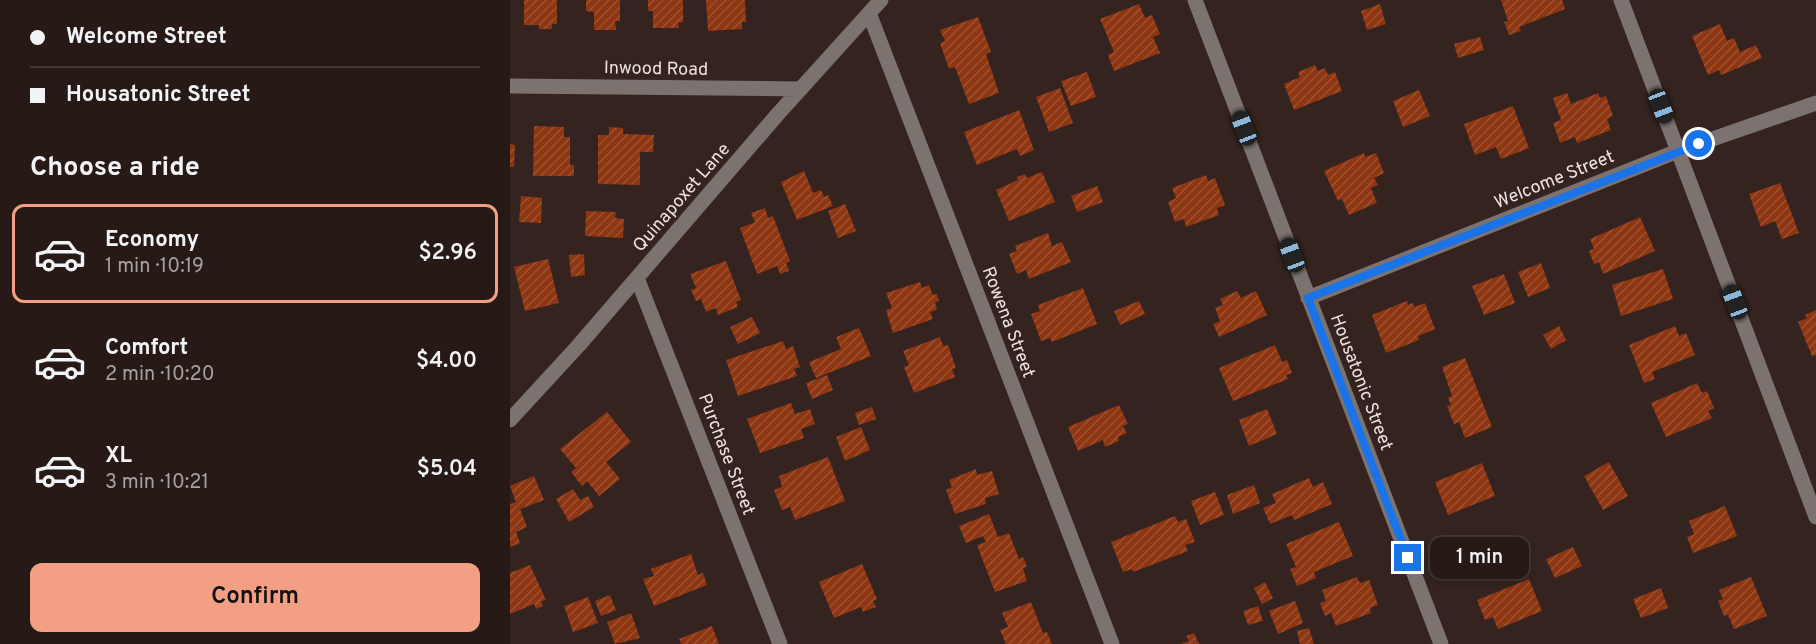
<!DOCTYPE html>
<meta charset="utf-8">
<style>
:root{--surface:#271a16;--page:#332723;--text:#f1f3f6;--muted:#a4a1a1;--line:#433835;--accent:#f39f83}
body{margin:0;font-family:Overpass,sans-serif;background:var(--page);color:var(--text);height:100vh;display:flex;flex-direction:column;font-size:22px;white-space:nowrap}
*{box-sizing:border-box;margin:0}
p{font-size:20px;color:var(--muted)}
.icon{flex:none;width:33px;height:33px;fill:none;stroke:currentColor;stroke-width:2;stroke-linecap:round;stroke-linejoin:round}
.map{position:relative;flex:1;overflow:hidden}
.details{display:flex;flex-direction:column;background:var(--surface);width:510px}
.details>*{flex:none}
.hud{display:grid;align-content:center;height:132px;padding:0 30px;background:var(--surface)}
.end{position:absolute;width:27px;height:27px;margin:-14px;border:8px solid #1a73e8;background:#fff;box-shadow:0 0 0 3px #fff}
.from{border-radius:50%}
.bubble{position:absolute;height:42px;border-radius:12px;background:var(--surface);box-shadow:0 3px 9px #0003,0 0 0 2px var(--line);font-size:20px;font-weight:600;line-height:42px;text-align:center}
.car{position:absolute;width:18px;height:36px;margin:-18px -9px;border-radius:8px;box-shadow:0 0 4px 2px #0007;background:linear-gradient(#222 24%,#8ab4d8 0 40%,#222 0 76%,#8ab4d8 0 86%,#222 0)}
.hud b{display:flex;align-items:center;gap:21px;height:57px;font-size:22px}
.hud b+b{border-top:2px solid var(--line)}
.hud i{width:15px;height:15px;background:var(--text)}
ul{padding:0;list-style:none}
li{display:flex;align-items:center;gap:18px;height:99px;margin:0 12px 9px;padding:0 18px;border:3px solid transparent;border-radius:12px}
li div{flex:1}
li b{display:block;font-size:22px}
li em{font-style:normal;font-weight:600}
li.active{border-color:var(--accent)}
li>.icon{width:54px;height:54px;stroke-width:1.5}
h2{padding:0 30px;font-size:27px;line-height:72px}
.cta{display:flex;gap:12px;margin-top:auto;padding:12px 30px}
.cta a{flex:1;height:69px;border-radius:12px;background:var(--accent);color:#111;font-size:24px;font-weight:600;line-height:69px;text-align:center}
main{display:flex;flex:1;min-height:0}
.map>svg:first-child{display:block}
</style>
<main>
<section class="details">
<div class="hud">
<b><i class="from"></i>Welcome Street</b>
<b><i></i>Housatonic Street</b>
</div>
<h2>Choose a ride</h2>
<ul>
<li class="active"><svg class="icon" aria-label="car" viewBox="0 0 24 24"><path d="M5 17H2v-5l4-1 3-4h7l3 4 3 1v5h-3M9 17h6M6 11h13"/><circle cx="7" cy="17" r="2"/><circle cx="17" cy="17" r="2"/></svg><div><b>Economy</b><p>1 min · 10:19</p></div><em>$2.96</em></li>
<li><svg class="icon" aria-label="car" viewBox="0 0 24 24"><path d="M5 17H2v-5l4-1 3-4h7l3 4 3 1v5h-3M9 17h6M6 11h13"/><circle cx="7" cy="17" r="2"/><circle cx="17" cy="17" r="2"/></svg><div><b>Comfort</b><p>2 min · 10:20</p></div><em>$4.00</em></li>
<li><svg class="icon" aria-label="car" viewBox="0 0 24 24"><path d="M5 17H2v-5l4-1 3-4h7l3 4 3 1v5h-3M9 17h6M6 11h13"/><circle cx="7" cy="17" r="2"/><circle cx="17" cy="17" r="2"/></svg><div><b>XL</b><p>3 min · 10:21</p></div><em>$5.04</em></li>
</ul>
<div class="cta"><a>Confirm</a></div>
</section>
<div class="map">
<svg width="1306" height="644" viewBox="0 0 1306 644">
<defs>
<pattern id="building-hatch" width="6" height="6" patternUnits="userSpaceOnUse" patternTransform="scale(1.5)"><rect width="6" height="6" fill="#8e3512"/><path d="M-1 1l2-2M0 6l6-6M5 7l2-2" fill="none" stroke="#9e5234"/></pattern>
</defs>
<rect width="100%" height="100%" fill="#34231e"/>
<!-- building -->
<path fill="url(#building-hatch)" d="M14,0H47V24H42V29H29V25H14Z
M76,0H110V21H105L106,30H84V12L76,11Z
M138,0H173V22L168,23L169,28H143V11H138Z
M196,0H235L236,22H232V29L198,31Z
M991,0H1052L1055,9L1009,27L1011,31L999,35L994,22L998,21Z
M629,4L635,18L642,15L650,34L643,37L650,53L604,71L598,55L604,52L590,19Z
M870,4L876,24L857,30L851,11Z
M468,17L481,52L476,54L489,93L459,104L445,67L439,69L430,43L435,41L430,30Z
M1210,24L1217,41L1224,38L1230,52L1246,45L1252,58L1211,75L1209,70L1198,75L1182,36Z
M970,37L974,50L948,58L944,44Z
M805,65L808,71L815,68L818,75L825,72L832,91L784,110L774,84L790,77L788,72Z
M577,72L586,97L561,106L551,81Z
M550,88L563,123L539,132L526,97Z
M909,90L920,116L893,127L883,101Z
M1057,93L1061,104L1088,93L1090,98L1096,96L1103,116L1097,119L1101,130L1067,143L1065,137L1050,143L1043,123L1051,120L1043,98Z
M1003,106L1019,148L991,159L986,147L965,155L954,124Z
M509,110L524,150L510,156L507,149L467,165L454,132Z
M24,126L54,127V137H60V165H64V176H23Z
M99,127L113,128V134L144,135L143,152H130V185L88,184V135H99Z
M0,144L5,145L4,167H0Z
M854,153L855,157L866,153L874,173L864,178L868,185L861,188L867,203L839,215L832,199L828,201L814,171Z
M294,171L303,193L311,190L314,197L318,195L323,206L287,220L271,182Z
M532,172L545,202L499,221L486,190L508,180L507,177L515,174L517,178Z
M696,175L698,181L705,178L715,205L707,208L709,215L676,227L674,219L665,222L658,202L666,198L662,188Z
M1270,183L1289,233L1272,239L1265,221L1251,227L1239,194Z
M587,186L593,202L567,212L561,196Z
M11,196L32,198L31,223L9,222Z
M335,204L346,231L328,238L318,211Z
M255,208L258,218L263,216L280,261L276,263L279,271L270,274L267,266L247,274L230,228L245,222L241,213Z
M76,211L106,212L105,218L114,219L113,238L75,236Z
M1130,217L1145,251L1093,274L1089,262L1084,264L1079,251L1084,249L1080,239Z
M538,233L542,246L552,242L561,262L519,279L516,270L507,274L499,254L507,251L505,246Z
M74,254L75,275L61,277L59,255Z
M38,259L49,303L15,311L4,267Z
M216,261L231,300L226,302L228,307L208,315L206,308L196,312L191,299L186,301L181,290L186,288L180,274Z
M1031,263L1040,288L1018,297L1008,272Z
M1153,269L1163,299L1111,316L1102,285Z
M994,274L1005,303L974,315L962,286Z
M410,282L412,288L419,285L423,295L427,294L429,301L425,302L427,310L420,312L423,319L383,333L376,310L382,308L376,293Z
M573,288L587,324L542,342L540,338L531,341L521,314L530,311L528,305Z
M727,291L731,298L746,291L757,315L709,337L703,324L710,321L705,308L713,305L710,299Z
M629,301L635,314L610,325L604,311Z
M897,301L898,305L903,303L905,307L915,303L925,329L908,336L909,340L876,353L862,315Z
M1306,310V355L1302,356L1288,322L1297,318L1295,315Z
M242,317L250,333L228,344L220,327Z
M1049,326L1056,340L1041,349L1033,335Z
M1165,326L1169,336L1176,333L1185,355L1142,372L1145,379L1134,383L1119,345Z
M349,328L361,356L306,378L299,362L331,349L326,337Z
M430,337L433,346L438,345L446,368L442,369L445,377L404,393L394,367L399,365L393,351Z
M273,341L276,349L283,346L290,367L284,369L287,376L228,396L216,360Z
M765,345L772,362L777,360L782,373L776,375L778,379L723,401L709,368Z
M955,358L982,427L955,438L949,422L944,424L937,406L941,405L938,398L942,396L932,367Z
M317,375L323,390L302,399L296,383Z
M1187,383L1192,393L1197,391L1204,408L1198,411L1202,418L1156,437L1141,403Z
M281,403L285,414L300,409L305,424L291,429L294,438L250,453L237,419Z
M609,405L618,424L613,426L617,433L608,437L609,441L595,447L593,440L568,451L558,427Z
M362,407L366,419L349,425L345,413Z
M757,409L767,434L739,446L729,420Z
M97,412L121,442L96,462L110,479L89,496L77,481L72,486L61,472L66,468L50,449Z
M351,427L360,450L335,461L326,437Z
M318,457L335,501L285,520L280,507L272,510L264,490L272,487L269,476Z
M1099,462L1118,496L1093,510L1074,476Z
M972,463L985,496L938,515L925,482Z
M466,469L467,475L482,471L489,494L475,498L476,504L445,514L436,490L442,487L439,480Z
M24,476L34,500L10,509L17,527L6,532L10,543L0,547V504L6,502L0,486Z
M799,478L803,487L813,482L822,504L784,520L782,515L760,524L753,508L766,503L762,494Z
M744,485L750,503L723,514L717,495Z
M63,489L70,500L78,496L84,507L59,522L46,499Z
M705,492L714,515L690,525L681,501Z
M1215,506L1227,536L1183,553L1177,537L1184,534L1179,521Z
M479,514L488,537L499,533L509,559L513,557L517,567L513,568L517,581L485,592L467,545L476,542L473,536L456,543L449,526Z
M665,516L668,522L676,519L685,542L675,545L678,551L623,572L622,569L613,572L601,542Z
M829,522L843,556L804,572L806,578L787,586L780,569L786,567L776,544Z
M1063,547L1072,566L1045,578L1036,559Z
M181,554L188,575L193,573L197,585L144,606L133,579L144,576L141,569Z
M352,564L367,599L363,601L366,607L353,612L351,607L324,618L309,582Z
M20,565L36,600L31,601L33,606L26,609L24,604L0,614V573Z
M847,577L850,583L859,580L868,605L860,608L861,613L826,626L821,613L815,616L810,603L816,601L812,590Z
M1241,577L1257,616L1224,629L1218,615L1214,616L1208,601L1213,599L1209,590Z
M1019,579L1032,611L988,629L983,617L975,620L967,600Z
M755,582L763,598L752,604L744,588Z
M1151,588L1158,608L1131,618L1123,599Z
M100,595L106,610L91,616L85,601Z
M78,597L88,623L63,632L54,606Z
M785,601L793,623L768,634L759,611Z
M521,602L533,633L537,632L542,644H496L490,630L498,627L492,613Z
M748,606L753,621L738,625L733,611Z
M121,613L130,638L105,644L97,622Z
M202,626L209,644H171L169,639Z
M799,628L804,644H790L787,631Z
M684,633L689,644H671L679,641L676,636Z"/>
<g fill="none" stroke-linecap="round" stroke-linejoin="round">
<!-- minor -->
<path stroke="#7c7370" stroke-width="15" d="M685,0L931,644
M1111,0L1306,517
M359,13L602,644
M0,86L291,89
M127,278L270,644
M798,298L1168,151L1306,103
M0,420L69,345L267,115L371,0"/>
</g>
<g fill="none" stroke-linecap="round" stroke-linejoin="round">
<!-- route -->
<path stroke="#1a73e8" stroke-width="8" d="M898,558L798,298L1189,144"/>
</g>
<g text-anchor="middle" stroke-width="5" stroke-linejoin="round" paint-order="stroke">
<!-- street labels -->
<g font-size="18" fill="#eee3df" stroke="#34231e">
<text transform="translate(146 68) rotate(1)" y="6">Inwood Road</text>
<text transform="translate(1044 179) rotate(-22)" y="6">Welcome Street</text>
<text transform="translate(171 197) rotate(-49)" y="6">Quinapoxet Lane</text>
<text transform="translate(499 322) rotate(69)" y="6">Rowena Street</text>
<text transform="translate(852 382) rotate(69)" y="6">Housatonic Street</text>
<text transform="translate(217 454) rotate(69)" y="6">Purchase Street</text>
</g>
</g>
</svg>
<i class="end from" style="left:1189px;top:144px"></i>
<i class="end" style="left:898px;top:558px"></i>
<div class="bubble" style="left:920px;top:537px;width:99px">1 min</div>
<i class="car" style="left:1151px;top:106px;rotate:159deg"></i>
<i class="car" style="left:734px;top:128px;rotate:339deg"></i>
<i class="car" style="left:782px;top:255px;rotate:339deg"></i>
<i class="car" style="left:1225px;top:302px;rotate:339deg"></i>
</div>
</main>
